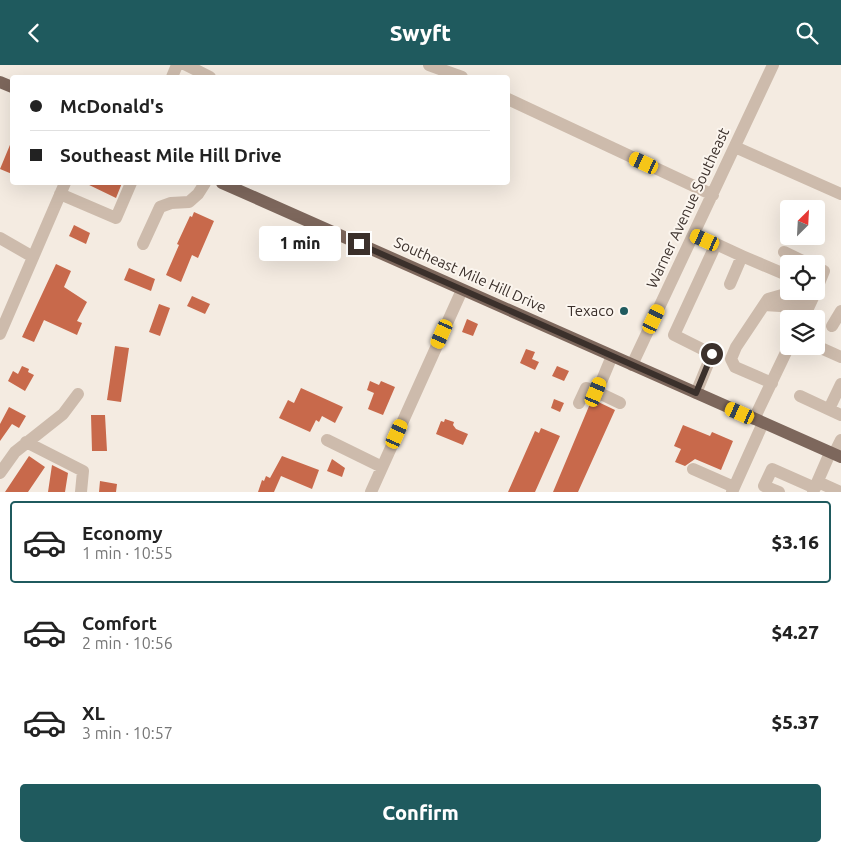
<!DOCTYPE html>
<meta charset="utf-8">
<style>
:root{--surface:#fff;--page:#f2f2f2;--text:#222;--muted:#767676;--line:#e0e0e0;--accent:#1f5a5e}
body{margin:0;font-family:Ubuntu,sans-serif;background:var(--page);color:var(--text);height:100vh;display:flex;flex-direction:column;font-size:19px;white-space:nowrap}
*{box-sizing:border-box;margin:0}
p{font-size:16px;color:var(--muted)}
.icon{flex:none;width:28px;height:28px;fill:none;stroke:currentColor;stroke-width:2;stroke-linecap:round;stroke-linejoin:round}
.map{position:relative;height:427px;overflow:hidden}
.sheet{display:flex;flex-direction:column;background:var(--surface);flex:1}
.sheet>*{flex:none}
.top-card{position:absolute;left:10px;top:10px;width:500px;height:110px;border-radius:5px;box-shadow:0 5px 20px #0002;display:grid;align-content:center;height:110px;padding:0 20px;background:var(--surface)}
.needle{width:32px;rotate:24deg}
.tools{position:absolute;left:780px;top:135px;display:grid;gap:10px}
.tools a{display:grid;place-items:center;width:45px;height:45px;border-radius:5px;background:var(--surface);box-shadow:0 5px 20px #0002;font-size:25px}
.end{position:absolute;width:22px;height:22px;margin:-11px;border:6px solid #3b302b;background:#fff;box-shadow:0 0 0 2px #fff}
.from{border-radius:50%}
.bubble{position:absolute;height:35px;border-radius:5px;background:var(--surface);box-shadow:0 5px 20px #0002;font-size:16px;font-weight:800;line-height:35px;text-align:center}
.car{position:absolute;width:15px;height:30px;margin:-15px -8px;border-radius:6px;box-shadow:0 0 4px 1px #0007;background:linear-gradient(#f5c518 24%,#345 0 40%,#f5c518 0 76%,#345 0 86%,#f5c518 0)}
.top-card b{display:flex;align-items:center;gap:18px;height:48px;font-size:19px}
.top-card b+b{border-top:1px solid var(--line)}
.top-card i{width:12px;height:12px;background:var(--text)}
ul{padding:9px 0 0;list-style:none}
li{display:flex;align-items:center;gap:15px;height:82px;margin:0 10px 8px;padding:0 10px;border:2px solid transparent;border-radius:5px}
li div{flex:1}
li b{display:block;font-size:19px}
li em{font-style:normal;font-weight:800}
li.active{border-color:var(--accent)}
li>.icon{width:45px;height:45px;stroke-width:1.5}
.primary-button{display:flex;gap:10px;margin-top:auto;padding:10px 20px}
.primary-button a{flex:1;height:58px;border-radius:5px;background:var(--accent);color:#fff;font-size:20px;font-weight:800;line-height:58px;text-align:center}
header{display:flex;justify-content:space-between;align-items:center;height:65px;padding:0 20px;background:var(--accent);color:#fff;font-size:22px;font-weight:800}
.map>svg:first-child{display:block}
</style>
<header><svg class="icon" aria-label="back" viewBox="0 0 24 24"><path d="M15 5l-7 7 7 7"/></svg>Swyft<svg class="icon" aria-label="search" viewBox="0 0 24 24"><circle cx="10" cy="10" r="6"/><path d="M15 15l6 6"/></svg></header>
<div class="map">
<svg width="841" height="427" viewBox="0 0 841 427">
<rect width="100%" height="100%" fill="#f4ebe1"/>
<!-- building -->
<path fill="#c8694b" d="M12,75V109L0,104Z
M85,118H122L116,133Z
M194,147L214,156L198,193L192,190L181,217L166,210L179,180L177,179L190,151L192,152Z
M74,160L90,168L86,179L69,171Z
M56,199L71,206L64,222L87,237L77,256L82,258L77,270L44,255L34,277L22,272Z
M129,203L155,214L151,226L124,215Z
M192,231L210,239L205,249L187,241Z
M159,239L170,243L160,271L149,267Z
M467,254L478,259L473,271L462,267Z
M115,281L129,283L121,337L107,335Z
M526,284L535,287L532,294L539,297L535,305L520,298Z
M22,301L29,304L28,307L34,310L25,326L8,316L13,306L18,309Z
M557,301L569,306L564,316L552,311Z
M370,316L379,320L381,316L395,322L383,350L368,344L374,328L367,325Z
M301,323L343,342L335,358L322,351L319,357L316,355L310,367L279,353L288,335L294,338Z
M554,334L564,338L560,347L551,343Z
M592,334L615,345L578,427H553Z
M9,342L26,351L19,363L12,359L0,376V359Z
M91,350H105L107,386H92Z
M445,354L454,357L453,360L456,364L468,369L463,380L436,369L441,356L444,357Z
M683,360L710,371L712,367L733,376L721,405L695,394L685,401L675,397L681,384L674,381Z
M541,363L560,371L535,427H508L535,366L539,368Z
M29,391L45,402L28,427H5Z
M282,391L319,405L312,424L281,411L274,427H258L262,415L264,416L266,411L270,413Z
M332,394L345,403L342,412L327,406Z
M52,400L68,408L65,427H48Z
M100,416L117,419L116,427H99Z"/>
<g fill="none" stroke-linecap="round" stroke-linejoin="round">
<!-- minor -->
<path stroke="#cdbbac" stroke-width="12" d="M186,0L210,12
M429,0L462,12
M172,12L177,0
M508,34L713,130
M735,82L841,129
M60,129L116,153L131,118
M694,170L716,179L674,270L712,289L696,328
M0,173L33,192
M143,179L160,142L171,138L189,137L198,129L205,118
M716,179L742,191L730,219
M784,187L809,199
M742,191L789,211
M816,202L824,206L817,223
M764,240L797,242L799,239
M803,254L816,226
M832,261L841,246
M0,269L65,118
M823,284L841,292
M612,291L597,327L620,338
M632,300L773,0
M772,318L735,302L731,294L736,282L768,234L782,230L808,243
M800,331L841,350
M579,338L586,323L597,327
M829,344L841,319
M754,354L789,281
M327,375L382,402
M26,377L83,406L81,427
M834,389L841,375
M693,404L734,422
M0,408L15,387L63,349L78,329
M818,417L840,427
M371,427L462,225
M732,427L763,358
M779,427L764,421L772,404L815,423
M813,427L830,388"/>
<!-- major -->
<path stroke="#7d675c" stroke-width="12" d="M0,17L12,22
M222,118L841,392"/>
</g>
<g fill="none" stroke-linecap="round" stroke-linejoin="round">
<!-- route -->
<path stroke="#3b302b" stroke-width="6" d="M359,179L696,328L712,289"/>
</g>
<!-- markers -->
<circle fill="#1f5a5e" stroke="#fbf5ee" stroke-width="2" cx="624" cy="246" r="5"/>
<g text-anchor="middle" stroke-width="4" stroke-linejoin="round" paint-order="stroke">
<!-- street labels -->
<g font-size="15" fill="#3b302b" stroke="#fbf5ee">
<text transform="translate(688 143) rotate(-65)" y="5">Warner Avenue Southeast</text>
<text transform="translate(470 210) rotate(24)" y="5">Southeast Mile Hill Drive</text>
</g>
<!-- poi labels -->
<g font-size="15" fill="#3b302b" stroke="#fbf5ee" text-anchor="end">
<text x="614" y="251">Texaco</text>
</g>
</g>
</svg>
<div class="tools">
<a><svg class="needle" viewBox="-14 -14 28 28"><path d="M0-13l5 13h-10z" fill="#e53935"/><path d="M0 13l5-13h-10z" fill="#767676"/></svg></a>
<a><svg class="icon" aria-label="locate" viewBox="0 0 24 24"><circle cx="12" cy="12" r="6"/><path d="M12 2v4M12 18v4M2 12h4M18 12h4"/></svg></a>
<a><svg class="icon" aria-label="layers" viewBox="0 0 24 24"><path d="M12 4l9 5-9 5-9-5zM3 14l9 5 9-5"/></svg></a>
</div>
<i class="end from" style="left:712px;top:289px"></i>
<i class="end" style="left:359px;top:179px"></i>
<div class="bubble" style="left:259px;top:161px;width:82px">1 min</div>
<i class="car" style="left:644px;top:98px;rotate:295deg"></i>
<i class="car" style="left:705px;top:175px;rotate:294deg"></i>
<i class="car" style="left:654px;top:254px;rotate:25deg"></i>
<i class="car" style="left:442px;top:269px;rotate:204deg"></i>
<i class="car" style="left:596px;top:327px;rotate:23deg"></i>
<i class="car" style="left:740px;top:348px;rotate:294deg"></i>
<i class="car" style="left:397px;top:369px;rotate:24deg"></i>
<div class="top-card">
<b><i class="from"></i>McDonald's</b>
<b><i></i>Southeast Mile Hill Drive</b>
</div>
</div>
<section class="sheet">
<ul>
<li class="active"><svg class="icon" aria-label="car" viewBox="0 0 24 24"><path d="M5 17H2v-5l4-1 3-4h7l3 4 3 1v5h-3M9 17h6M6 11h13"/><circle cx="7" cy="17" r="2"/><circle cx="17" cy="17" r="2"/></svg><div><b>Economy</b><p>1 min · 10:55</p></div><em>$3.16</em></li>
<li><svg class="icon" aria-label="car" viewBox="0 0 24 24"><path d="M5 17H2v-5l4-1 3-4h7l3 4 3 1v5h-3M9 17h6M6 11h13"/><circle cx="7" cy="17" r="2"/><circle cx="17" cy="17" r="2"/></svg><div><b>Comfort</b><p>2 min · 10:56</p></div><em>$4.27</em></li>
<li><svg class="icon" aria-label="car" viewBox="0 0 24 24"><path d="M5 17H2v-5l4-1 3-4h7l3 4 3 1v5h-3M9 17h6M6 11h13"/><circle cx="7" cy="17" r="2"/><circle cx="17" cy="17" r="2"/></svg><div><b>XL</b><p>3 min · 10:57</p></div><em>$5.37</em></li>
</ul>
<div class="primary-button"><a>Confirm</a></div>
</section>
